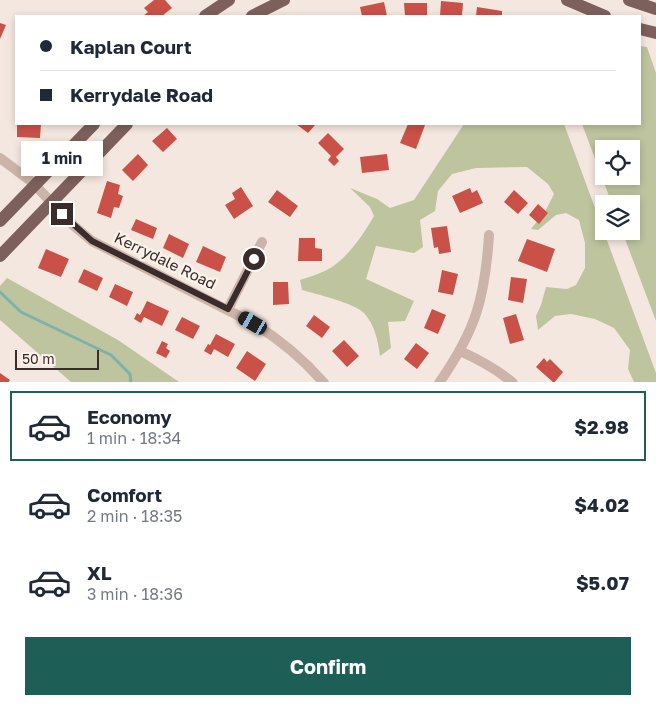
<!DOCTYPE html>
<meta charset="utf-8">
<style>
:root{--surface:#fff;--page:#f2f2f3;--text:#1f2937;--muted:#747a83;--line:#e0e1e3;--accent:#1d5e57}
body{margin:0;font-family:"Golos Text",sans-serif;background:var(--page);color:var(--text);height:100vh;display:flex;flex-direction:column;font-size:19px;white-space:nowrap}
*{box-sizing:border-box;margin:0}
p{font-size:16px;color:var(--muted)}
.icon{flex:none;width:28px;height:28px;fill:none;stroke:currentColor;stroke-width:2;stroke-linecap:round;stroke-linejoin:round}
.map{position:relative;height:382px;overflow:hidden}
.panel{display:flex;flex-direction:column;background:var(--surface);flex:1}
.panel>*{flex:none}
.banner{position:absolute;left:15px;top:15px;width:626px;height:110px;border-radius:0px;box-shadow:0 2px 8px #0003;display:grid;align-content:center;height:110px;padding:0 25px;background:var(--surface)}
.tools{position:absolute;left:595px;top:140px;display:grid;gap:10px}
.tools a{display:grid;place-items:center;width:45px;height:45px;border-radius:0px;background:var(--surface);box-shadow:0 2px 8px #0003;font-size:25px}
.scale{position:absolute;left:15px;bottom:12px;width:84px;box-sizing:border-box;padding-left:5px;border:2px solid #3a2c2a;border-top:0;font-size:14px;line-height:18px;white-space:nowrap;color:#3a2c2a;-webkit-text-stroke:4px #fbf2ec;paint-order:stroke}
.end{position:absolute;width:22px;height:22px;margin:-11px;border:6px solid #3a2c2a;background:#fff;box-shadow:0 0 0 2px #fff}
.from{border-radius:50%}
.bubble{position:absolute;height:35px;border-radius:0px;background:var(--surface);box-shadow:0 2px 8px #0003;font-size:16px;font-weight:700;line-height:35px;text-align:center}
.car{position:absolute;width:15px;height:30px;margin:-15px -8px;border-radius:6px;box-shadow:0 0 4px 1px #0007;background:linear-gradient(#222 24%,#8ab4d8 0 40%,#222 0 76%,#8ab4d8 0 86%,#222 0)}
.banner b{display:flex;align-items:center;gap:18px;height:48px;font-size:19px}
.banner b+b{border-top:1px solid var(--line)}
.banner i{width:12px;height:12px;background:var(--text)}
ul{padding:9px 0 0;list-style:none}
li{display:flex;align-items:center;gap:15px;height:70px;margin:0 10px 8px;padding:0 15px;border:2px solid transparent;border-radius:0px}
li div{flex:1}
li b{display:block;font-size:19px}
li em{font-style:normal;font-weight:700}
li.active{border-color:var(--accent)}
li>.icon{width:45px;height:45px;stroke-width:1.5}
.cta{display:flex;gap:10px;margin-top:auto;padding:10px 25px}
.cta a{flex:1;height:58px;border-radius:0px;background:var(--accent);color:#fff;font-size:20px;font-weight:700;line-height:58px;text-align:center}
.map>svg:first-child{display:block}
</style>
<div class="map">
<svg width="656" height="383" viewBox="0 0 656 383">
<rect width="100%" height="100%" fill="#f4e7df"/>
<!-- green -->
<path fill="#bec49e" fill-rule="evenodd" d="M640,46L647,47L656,73V321L622,231H631V204H612L582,124H640ZM604,149H631V176H604Z
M464,124H564L656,373V382H634L628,369L630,350L614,328L595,319L571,314L555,316L538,330L536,316L541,305L546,287L567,289L576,285L585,268V243L579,220L566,213L556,215L538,230L531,229L546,210L554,194L548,184L527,167L476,168L452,174L438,191L435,211L420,220L423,247L414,253L376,246L366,279L414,301L405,321L388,322L391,348L380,356C378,341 375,325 364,313C354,303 316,294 302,290L300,280C309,277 319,274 327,270C347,259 363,235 374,216L370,207L350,188L377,199L390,208L414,200Z
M7,278L118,340L179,382H71L0,320V286Z"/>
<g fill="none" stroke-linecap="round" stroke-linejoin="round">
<!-- stream -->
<path stroke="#7db2ab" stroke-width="3" d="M0,292L21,312L111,355L130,374L131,383"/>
</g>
<!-- building -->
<path fill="#ca5147" d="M154,0H165L172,8L162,16H143L148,12L144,8Z
M441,1L463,3L462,16H440Z
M384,2L387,16H362L360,7Z
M404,3H427V16H405Z
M477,7L502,11V16H476Z
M0,23L6,25L0,39Z
M17,124H41L40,138L17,137Z
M296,124H316L308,133Z
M408,124L425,125L416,149L400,143Z
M167,128L177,139L163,152L152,141Z
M328,133L344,149L336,157L339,161L334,166L328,160L331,156L318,143Z
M138,154L148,165L133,181L122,170Z
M387,154L389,170L362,173L360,157Z
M107,181L120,185L118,194L123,196L119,208L114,207L111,218L97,213Z
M241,187L253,206L234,219L225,205L235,199L232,193Z
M470,188L472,193L477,190L483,203L460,213L452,196Z
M277,190L298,206L290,217L268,202Z
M514,190L528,203L518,214L504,202Z
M538,204L548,213L539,224L529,215Z
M136,219L157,228L153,239L131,230Z
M447,226L451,252L439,254L438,247L434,248L431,228Z
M169,234L189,244L183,258L163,248Z
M299,238H315V248L322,249V261H298Z
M527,239L555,249L547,272L518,261Z
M203,246L226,257L220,272L196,262Z
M46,249L69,259L61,277L38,268Z
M84,269L103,278L97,291L78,282Z
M442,270L458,274L453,295L438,292Z
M511,277L527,279L523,303L508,300Z
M273,282H288L289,304L273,305Z
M115,284L133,292L127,306L109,297Z
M147,301L169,311L162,326L144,317L141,323L134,319L137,313L140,315Z
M432,309L446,315L438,334L424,328Z
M516,314L524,340L510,344L503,318Z
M314,315L330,327L322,338L306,326Z
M182,317L200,326L193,339L175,330Z
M216,334L235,344L228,357L214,349L211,355L204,351L208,344L210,345Z
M344,340L359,356L347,367L332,351Z
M162,341L168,344L166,348L170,351L166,358L156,353Z
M416,343L429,353L417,369L404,359Z
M247,351L266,364L255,381L236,368Z
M544,358L547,362L550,359L563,372L554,383L536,367Z
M0,373L10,380L8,383H0Z"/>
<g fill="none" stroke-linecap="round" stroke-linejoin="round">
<!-- street -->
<path stroke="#cdb4aa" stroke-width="10" d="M0,158L32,182L74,226L92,241L253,323C279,339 304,360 324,383
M228,309L262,242
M460,351C480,360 497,369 513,383
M439,383C476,330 485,298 489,235"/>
<!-- primary -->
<path stroke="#7d605b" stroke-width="12" d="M567,0L605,16
M629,0L656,9
M205,16L229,0
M252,16L284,0
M640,29L656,33
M0,221L94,124
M0,256L127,124"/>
</g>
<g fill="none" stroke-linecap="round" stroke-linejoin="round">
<!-- route -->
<path stroke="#3a2c2a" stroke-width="6" d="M62,214L92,241L228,309L254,259"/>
</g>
<g text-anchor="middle" stroke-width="5" stroke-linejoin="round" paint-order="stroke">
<!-- street labels -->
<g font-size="15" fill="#3a2c2a" stroke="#fbf2ec">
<text transform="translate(165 261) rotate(26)" y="5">Kerrydale Road</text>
</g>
</g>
</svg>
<div class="tools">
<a><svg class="icon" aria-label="locate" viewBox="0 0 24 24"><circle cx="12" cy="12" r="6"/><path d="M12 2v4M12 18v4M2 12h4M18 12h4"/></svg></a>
<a><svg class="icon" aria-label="layers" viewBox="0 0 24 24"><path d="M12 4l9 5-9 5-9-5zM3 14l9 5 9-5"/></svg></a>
</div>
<div class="scale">50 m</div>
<i class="end from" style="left:254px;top:259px"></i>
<i class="end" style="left:62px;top:214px"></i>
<div class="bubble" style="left:21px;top:141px;width:82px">1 min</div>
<i class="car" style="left:253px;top:323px;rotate:300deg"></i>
<div class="banner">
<b><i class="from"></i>Kaplan Court</b>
<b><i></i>Kerrydale Road</b>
</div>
</div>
<section class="panel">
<ul>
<li class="active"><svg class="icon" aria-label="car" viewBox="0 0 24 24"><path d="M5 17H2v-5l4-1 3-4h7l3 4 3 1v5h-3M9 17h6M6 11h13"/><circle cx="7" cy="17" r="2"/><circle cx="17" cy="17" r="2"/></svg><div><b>Economy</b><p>1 min · 18:34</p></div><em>$2.98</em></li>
<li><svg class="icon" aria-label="car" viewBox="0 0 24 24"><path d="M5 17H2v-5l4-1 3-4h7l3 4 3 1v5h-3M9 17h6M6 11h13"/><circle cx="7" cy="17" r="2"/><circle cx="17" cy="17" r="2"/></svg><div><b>Comfort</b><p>2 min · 18:35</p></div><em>$4.02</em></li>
<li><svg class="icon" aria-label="car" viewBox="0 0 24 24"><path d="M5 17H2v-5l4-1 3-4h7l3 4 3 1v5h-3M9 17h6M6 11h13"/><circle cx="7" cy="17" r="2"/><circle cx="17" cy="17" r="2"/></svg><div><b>XL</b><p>3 min · 18:36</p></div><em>$5.07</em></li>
</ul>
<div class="cta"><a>Confirm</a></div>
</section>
